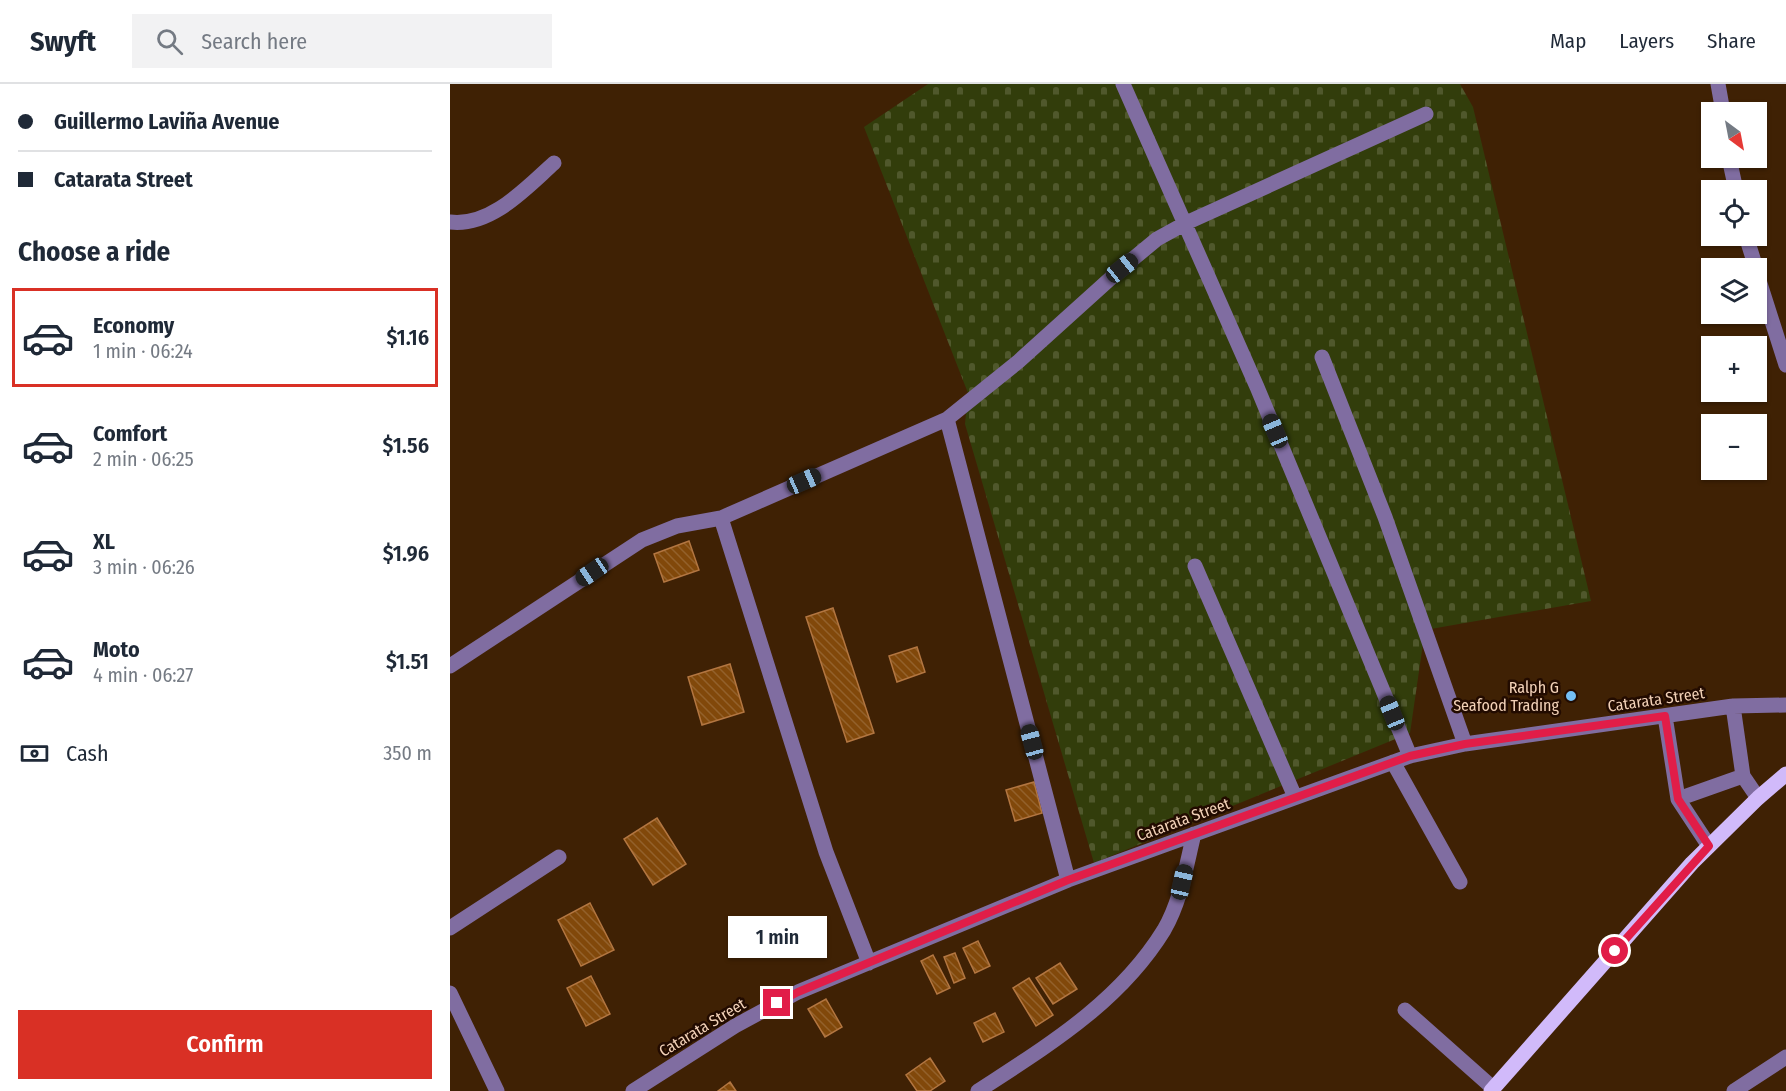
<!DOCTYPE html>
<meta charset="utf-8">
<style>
:root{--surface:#fff;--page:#f2f2f3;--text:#1f2937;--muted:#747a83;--line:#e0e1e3;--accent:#d93025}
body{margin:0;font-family:"Fira Sans Condensed",sans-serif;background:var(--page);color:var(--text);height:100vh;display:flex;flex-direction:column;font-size:22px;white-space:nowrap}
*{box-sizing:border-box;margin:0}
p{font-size:20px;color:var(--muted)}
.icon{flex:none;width:33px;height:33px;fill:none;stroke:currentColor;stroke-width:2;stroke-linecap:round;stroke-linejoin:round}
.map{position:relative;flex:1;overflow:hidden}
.side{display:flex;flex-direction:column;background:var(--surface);width:450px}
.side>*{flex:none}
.top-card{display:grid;align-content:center;height:132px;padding:0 18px;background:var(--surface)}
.needle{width:39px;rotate:148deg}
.controls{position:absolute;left:1251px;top:18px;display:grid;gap:12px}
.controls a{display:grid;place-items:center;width:66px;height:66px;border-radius:0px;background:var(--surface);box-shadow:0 2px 4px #0004;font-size:30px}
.end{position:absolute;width:27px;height:27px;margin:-14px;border:8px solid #e11d48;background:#fff;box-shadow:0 0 0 3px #fff}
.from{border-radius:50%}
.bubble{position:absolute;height:42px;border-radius:0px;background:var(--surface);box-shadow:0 2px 4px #0004;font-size:20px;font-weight:600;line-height:42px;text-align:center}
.car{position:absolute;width:18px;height:36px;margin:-18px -9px;border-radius:8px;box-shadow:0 0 4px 2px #0007;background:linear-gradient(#222 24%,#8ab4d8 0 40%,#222 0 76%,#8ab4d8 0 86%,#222 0)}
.top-card b{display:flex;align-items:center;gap:21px;height:57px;font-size:22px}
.top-card b+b{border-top:2px solid var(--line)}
.top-card i{width:15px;height:15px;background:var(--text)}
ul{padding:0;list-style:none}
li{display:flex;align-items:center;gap:18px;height:99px;margin:0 12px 9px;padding:0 6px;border:3px solid transparent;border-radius:0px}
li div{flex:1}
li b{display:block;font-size:22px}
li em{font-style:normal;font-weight:600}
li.active{border-color:var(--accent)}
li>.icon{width:54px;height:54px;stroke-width:1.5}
h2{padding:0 18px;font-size:27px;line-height:72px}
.pay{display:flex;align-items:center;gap:15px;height:66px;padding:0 18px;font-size:22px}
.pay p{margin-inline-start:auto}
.action{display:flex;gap:12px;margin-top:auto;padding:12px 18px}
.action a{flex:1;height:69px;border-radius:0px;background:var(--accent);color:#fff;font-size:24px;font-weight:600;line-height:69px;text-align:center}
header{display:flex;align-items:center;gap:36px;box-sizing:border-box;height:84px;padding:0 30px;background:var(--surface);border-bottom:2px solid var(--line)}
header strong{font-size:28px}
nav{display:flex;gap:33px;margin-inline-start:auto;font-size:21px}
.search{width:420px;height:54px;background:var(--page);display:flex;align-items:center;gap:15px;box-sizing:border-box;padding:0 21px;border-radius:0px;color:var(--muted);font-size:22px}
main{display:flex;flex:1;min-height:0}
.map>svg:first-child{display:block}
</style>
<header>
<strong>Swyft</strong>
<div class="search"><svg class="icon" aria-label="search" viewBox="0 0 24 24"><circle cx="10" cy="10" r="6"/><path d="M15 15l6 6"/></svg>Search here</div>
<nav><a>Map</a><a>Layers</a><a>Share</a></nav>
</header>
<main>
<section class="side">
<div class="top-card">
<b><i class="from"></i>Guillermo Laviña Avenue</b>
<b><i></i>Catarata Street</b>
</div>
<h2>Choose a ride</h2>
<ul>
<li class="active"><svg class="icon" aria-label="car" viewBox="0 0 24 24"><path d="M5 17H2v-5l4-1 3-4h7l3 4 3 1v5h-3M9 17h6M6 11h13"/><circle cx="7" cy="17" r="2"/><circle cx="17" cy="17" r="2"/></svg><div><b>Economy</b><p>1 min · 06:24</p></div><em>$1.16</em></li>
<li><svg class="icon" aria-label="car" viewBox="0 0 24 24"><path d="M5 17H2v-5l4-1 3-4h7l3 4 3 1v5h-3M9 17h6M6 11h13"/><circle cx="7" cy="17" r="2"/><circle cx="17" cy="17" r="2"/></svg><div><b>Comfort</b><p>2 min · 06:25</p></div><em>$1.56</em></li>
<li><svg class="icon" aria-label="car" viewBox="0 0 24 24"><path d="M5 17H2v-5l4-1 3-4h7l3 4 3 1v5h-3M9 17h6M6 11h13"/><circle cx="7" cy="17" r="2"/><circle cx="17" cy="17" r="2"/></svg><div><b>XL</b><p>3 min · 06:26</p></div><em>$1.96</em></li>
<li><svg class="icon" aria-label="car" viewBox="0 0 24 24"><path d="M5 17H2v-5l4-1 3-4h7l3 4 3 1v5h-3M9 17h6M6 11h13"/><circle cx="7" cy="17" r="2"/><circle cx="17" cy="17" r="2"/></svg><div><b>Moto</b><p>4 min · 06:27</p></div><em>$1.51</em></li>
</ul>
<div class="pay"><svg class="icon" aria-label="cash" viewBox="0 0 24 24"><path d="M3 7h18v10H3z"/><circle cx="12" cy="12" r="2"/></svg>Cash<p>350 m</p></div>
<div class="action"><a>Confirm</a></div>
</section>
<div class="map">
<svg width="1336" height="1007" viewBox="0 0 1336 1007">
<defs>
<pattern id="cemetery-stones" width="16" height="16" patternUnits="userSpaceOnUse" patternTransform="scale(1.5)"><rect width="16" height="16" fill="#323d0b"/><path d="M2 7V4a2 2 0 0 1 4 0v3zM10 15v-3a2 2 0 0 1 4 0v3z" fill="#50582c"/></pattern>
<pattern id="building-back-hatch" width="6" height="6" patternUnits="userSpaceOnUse" patternTransform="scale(1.5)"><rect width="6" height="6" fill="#81480a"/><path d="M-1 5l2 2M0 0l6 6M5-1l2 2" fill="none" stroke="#93612b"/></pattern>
</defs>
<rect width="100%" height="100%" fill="#3f2104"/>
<!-- cemetery -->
<path fill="url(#cemetery-stones)" d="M478,0H1010L1023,23L1141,517L975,546L960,649L644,779L515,340L518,309L414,43Z"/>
<!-- building -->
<path fill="url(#building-back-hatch)" stroke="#b37641" stroke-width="1.5" d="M239,457L249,486L214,498L204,470Z
M383,524L424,649L397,658L356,533Z
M467,563L475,588L447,598L439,572Z
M280,580L294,628L252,641L238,593Z
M584,698L592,729L565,737L556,706Z
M207,734L236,780L203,801L174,755Z
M140,819L164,866L131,882L108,836Z
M528,857L540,882L525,889L513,864Z
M505,869L515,894L504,899L494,873Z
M483,871L500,904L487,910L471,877Z
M610,879L627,905L603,920L586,894Z
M141,892L160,930L136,942L117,904Z
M579,894L603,931L586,942L563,904Z
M376,915L392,943L375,953L358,925Z
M545,929L554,948L533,958L524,939Z
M480,974L495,997L480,1007H467L456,991Z
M280,998L286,1007H268Z"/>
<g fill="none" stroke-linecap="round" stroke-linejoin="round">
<!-- minor -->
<path stroke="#806da1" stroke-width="15" d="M673,0L807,303L960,672
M1268,0L1273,28
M1279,74L1286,106
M0,138C41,143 76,104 104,79
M1296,152L1306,184
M1306,187L1336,281
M872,273L935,433L1015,660
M497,335L618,796
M745,482L845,713
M0,582L192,456L227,442L271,434
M1283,622L1293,692L1308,714
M1215,632L1228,715L1259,762
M943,678L1010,798
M1228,715L1293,692
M0,844L109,773
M419,879L376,768L271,434L497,335L569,277L672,184L707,155L736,139L976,30
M0,909L47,1007
M955,926L1043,1004
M183,1007L285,942L348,908L618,796L960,672L1015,660L1283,622L1336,621
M528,1007C597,962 669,919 714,846C731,817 736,782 744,750
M1284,1007L1336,973"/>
<!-- major -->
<path stroke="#d1bafa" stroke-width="15" d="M1041,1007L1242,779L1308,714L1336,690"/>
</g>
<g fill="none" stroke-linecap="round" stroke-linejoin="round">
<!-- route -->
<path stroke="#e11d48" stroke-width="8" d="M327,919L348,908L618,796L960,672L1015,660L1215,632L1228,715L1259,762L1165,867"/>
</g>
<!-- markers -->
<circle fill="#74c0f6" stroke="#220b00" stroke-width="2" cx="1121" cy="612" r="6"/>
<g text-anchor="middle" stroke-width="5" stroke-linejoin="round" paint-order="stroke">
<!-- poi labels -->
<g font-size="16" fill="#f2d1b7" stroke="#220b00" text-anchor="end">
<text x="1109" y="609">Ralph G<tspan x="1109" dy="18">Seafood Trading</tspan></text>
</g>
<!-- street labels -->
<g font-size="16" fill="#f2d1b7" stroke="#220b00">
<text transform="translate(1206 615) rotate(-8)" y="6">Catarata Street</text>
<text transform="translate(733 735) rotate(-20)" y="6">Catarata Street</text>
<text transform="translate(252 943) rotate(-31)" y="6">Catarata Street</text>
</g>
</g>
</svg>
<div class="controls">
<a><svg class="needle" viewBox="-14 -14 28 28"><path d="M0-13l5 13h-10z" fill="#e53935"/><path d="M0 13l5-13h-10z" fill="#747a83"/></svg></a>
<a><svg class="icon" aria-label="locate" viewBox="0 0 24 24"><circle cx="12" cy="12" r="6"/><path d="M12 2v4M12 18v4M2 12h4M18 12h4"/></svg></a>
<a><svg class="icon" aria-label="layers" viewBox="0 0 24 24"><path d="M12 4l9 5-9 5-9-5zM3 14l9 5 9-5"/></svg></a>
<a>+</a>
<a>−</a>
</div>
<i class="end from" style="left:1165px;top:867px"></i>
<i class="end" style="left:327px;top:919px"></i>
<div class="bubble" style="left:278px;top:832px;width:99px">1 min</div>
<i class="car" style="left:672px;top:184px;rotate:51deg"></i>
<i class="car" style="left:825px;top:347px;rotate:337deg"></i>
<i class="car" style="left:354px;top:397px;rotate:66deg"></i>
<i class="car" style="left:142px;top:488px;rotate:236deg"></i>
<i class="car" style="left:942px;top:629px;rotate:338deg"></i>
<i class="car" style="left:582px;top:658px;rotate:345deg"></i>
<i class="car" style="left:732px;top:798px;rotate:13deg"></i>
</div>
</main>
